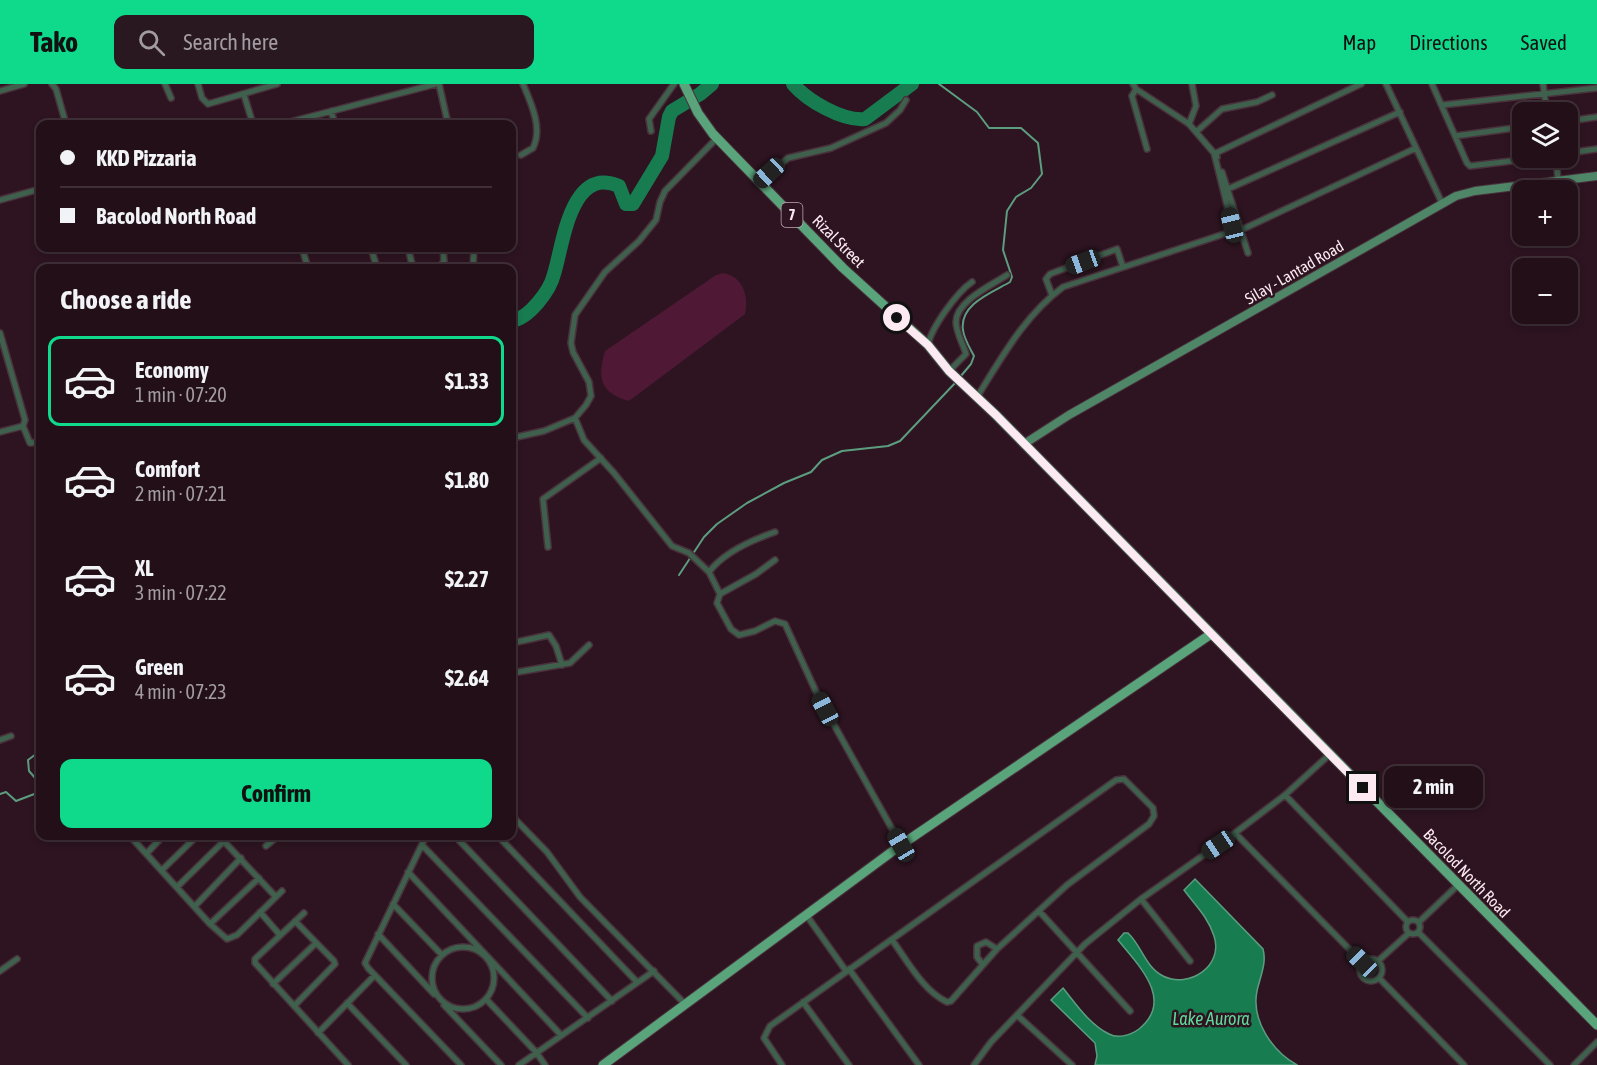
<!DOCTYPE html>
<meta charset="utf-8">
<style>
:root{--surface:#220f18;--page:#2a1821;--text:#f1f3f6;--muted:#a29ca2;--line:#3f2f37;--accent:#0fd98a}
body{margin:0;font-family:"Asap Condensed",sans-serif;background:var(--page);color:var(--text);height:100vh;display:flex;flex-direction:column;font-size:22px;white-space:nowrap}
*{box-sizing:border-box;margin:0}
p{font-size:20px;color:var(--muted)}
.icon{flex:none;width:33px;height:33px;fill:none;stroke:currentColor;stroke-width:2;stroke-linecap:round;stroke-linejoin:round}
.map{position:relative;flex:1;overflow:hidden}
.sheet{position:absolute;left:36px;top:180px;width:480px;height:576px;display:flex;flex-direction:column;background:var(--surface);border-radius:12px;box-shadow:0 3px 9px #0003,0 0 0 2px var(--line)}
.sheet>*{flex:none}
.top-card{position:absolute;left:36px;top:36px;width:480px;height:132px;border-radius:12px;box-shadow:0 3px 9px #0003,0 0 0 2px var(--line);display:grid;align-content:center;height:132px;padding:0 24px;background:var(--surface)}
.buttons{position:absolute;left:1512px;top:18px;display:grid;gap:12px}
.buttons a{display:grid;place-items:center;width:66px;height:66px;border-radius:12px;background:var(--surface);box-shadow:0 3px 9px #0003,0 0 0 2px var(--line);font-size:30px}
.end{position:absolute;width:27px;height:27px;margin:-14px;border:8px solid #fce9f1;background:#111;box-shadow:0 0 0 3px #111}
.from{border-radius:50%}
.bubble{position:absolute;height:42px;border-radius:12px;background:var(--surface);box-shadow:0 3px 9px #0003,0 0 0 2px var(--line);font-size:20px;font-weight:700;line-height:42px;text-align:center}
.car{position:absolute;width:18px;height:36px;margin:-18px -9px;border-radius:8px;box-shadow:0 0 4px 2px #0007;background:linear-gradient(#222 24%,#8ab4d8 0 40%,#222 0 76%,#8ab4d8 0 86%,#222 0)}
.top-card b{display:flex;align-items:center;gap:21px;height:57px;font-size:22px}
.top-card b+b{border-top:2px solid var(--line)}
.top-card i{width:15px;height:15px;background:var(--text)}
ul{padding:0;list-style:none}
li{display:flex;align-items:center;gap:18px;height:90px;margin:0 12px 9px;padding:0 12px;border:3px solid transparent;border-radius:12px}
li div{flex:1}
li b{display:block;font-size:22px}
li em{font-style:normal;font-weight:700}
li.on{border-color:var(--accent)}
li>.icon{width:54px;height:54px;stroke-width:1.5}
h2{padding:0 24px;font-size:27px;line-height:72px}
.cta{display:flex;gap:12px;margin-top:auto;padding:12px 24px}
.cta a{flex:1;height:69px;border-radius:12px;background:var(--accent);color:#111;font-size:24px;font-weight:700;line-height:69px;text-align:center}
header{display:flex;align-items:center;gap:36px;box-sizing:border-box;height:84px;padding:0 30px;background:var(--accent);color:#111}
header strong{font-size:28px}
nav{display:flex;gap:33px;margin-inline-start:auto;font-size:21px}
.search{width:420px;height:54px;background:var(--page);display:flex;align-items:center;gap:15px;box-sizing:border-box;padding:0 21px;border-radius:12px;color:var(--muted);font-size:22px}
.map>svg:first-child{display:block}
</style>
<header>
<strong>Tako</strong>
<div class="search"><svg class="icon" aria-label="search" viewBox="0 0 24 24"><circle cx="10" cy="10" r="6"/><path d="M15 15l6 6"/></svg>Search here</div>
<nav><a>Map</a><a>Directions</a><a>Saved</a></nav>
</header>
<div class="map">
<svg width="1597" height="981" viewBox="0 0 1597 981">
<rect width="100%" height="100%" fill="#2d1420"/>
<!-- green -->
<path fill="#4f1835" d="M723,189C743,192 749,213 745,230L629,317C600,309 597,294 605,267L716,191Z"/>
<!-- water -->
<path fill="#177d50" stroke="#5c9d80" stroke-width="1.5" d="M1195,795L1263,865C1267,879 1260,893 1257,907C1251,936 1272,967 1297,981H1095L1097,972L1095,959L1051,916L1063,904C1076,920 1090,941 1109,950C1118,955 1131,951 1139,945C1175,916 1138,881 1118,856L1124,849H1128C1142,862 1145,883 1163,892C1189,905 1224,882 1214,852C1208,833 1195,821 1184,806Z"/>
<g fill="none" stroke-linecap="round" stroke-linejoin="round">
<!-- stream -->
<path stroke="#5c9d80" stroke-width="2" d="M939,0L977,28L989,44H1021L1038,59L1042,90L1031,104L1016,113L1007,127L1003,166L1012,193L1010,198C993,208 959,220 963,246C964,255 970,264 974,272L971,280L960,293
M679,491L704,453L717,440L747,419L784,399L811,388L822,376L842,367L888,362L900,357L957,297
M0,710L6,708L16,717L37,709L36,695L29,687L28,676L40,667"/>
<!-- river -->
<path stroke="#177d50" stroke-width="14" d="M793,0C808,17 842,37 865,35L912,0
M512,237C529,234 550,207 554,190C563,162 570,81 619,102L626,120H633L662,72L669,33L672,27L700,10L712,0"/>
<!-- street casing -->
<g stroke="#4a323d" stroke-width="8">
<path id="street" d="M52,0L56,5L66,40
M165,0L171,14
M198,0L202,14L208,20L277,0
M439,0L448,40
M1386,0L1442,119
M1432,0L1467,79L1470,82L1536,74
M1543,0L1547,28
M1136,5L1132,12L1147,65
M0,7L24,0
M244,11L253,40
M1442,21L1597,4
M331,27L335,40
M1568,37L1597,33
M282,40L436,0
M1189,40L1196,22L1192,0
M651,47L649,35L674,0
M1196,48L1222,25L1257,18L1272,11
M1455,52L1522,43
M1568,69L1597,65
M521,71L533,64C543,44 531,19 523,0
M1217,73L1216,69L1361,0
M1556,74L1558,96
M1222,88L1248,169
M760,98L788,74L831,64L886,39L900,26L906,16
M1228,105L1400,28
M0,116L40,105
M1241,146L1416,64
M302,164L308,184
M371,164L377,184
M408,164L413,184
M439,184L444,177L443,164
M473,184L474,164
M1052,211L1046,195L1050,190L1117,165L1123,183
M0,249L25,336L23,342
M928,261C931,244 957,208 972,198
M949,287L966,270C963,260 956,248 956,238C956,217 992,201 1007,191
M977,313C1002,273 1025,231 1063,203L1227,149L1232,141L1214,69L1189,40L1136,5L1133,0
M575,334L584,356L614,389L672,462L689,469L709,488
M0,348L23,342L30,359L40,358
M512,354L544,347L575,334L586,321L591,312L589,298L573,268L571,259L575,231L605,188L639,157L656,136L660,118L665,107L717,54
M775,448C752,456 724,468 709,488L720,510L717,519L731,545L739,551L755,547L775,537L785,540L818,612L901,761
M548,463L543,415L601,374
M720,510L756,490L775,476
M512,559L549,551L556,562L562,581
M512,589L570,579L589,561
M0,656L11,652
M1285,711L1408,838
M512,732L547,768L580,813L685,920
M1235,749L1362,878
M130,752L210,840L227,855L237,851L282,807
M219,752L276,813
M426,752L365,879L368,884L461,981
M455,752L612,917
M498,752L637,898
M422,761L588,934
M266,762L278,752
M147,769L163,752
M162,786L197,752
M408,788L561,951
M177,803L224,757
M1141,815L1190,877
M393,820L442,871
M195,822L241,774
M1039,827L1130,927
M260,828L280,851
M304,829L255,875V879L348,981
M807,832L846,887
M1406 843a7 7 0 1 1 14 0a7 7 0 1 1-14 0Z
M1419,838L1458,801
M210,840L259,794
M1418,848L1550,981
M378,850L434,910
M432 894a31 31 0 1 1 62 0a31 31 0 1 1-62 0Z
M1360 886a11 11 0 1 1 22 0a11 11 0 1 1-22 0Z
M1378,877L1409,849
M983,881L977,873V862L986,858L997,865
M849,885L919,981
M0,887L17,875
M1379,894L1464,981
M273,900L316,859
M486,915L536,968L545,981
M803,918L849,981
M347,919L406,981
M444,921L501,981
M294,922L335,880L334,877L295,837
M1017,931L1072,981
M318,949L375,891
M519,981L654,887
M782,981L764,954L770,942L1116,696L1124,695L1153,724L1154,732L1149,740L1067,801L997,865L951,917L947,918C923,907 907,876 892,856
M974,981L991,958L1085,860L1141,815L1235,749L1285,711L1329,671
M1574,981L1597,958"/>
</g>
<!-- secondary casing -->
<g stroke="#4a323d" stroke-width="10">
<path id="secondary" d="M1024,360L1069,331L1456,112L1475,107L1597,92"/>
</g>
<!-- primary casing -->
<g stroke="#4a323d" stroke-width="11">
<path id="primary" d="M684,0L698,29L713,50L843,184L928,261L949,287L996,331L1597,941
M603,981L901,761L1211,550"/>
</g>
<!-- street -->
<use href="#street" stroke="#3e604d" stroke-width="5"/>
<!-- secondary -->
<use href="#secondary" stroke="#4e8667" stroke-width="8"/>
<!-- primary -->
<use href="#primary" stroke="#59a47b" stroke-width="9"/>
</g>
<g fill="none" stroke-linecap="round" stroke-linejoin="round">
<!-- route -->
<path stroke="#fce9f1" stroke-width="8" d="M897,234L928,261L949,287L996,331L1363,704"/>
</g>
<g text-anchor="middle" stroke-width="5" stroke-linejoin="round" paint-order="stroke">
<!-- shield labels -->
<rect fill="#2d1420" stroke="#bea9b2" stroke-width="1.5" x="781.5" y="119" width="21" height="24" rx="4.5"/>
<g font-size="15" font-weight="bold" fill="#fce9f1">
<text x="792" y="136">7</text>
</g>
<!-- street labels -->
<g font-size="16" fill="#fce9f1" stroke="#2d1420">
<text transform="translate(839 157) rotate(45)" y="6">Rizal Street</text>
<text transform="translate(1294 188) rotate(-30)" y="6">Silay - Lantad Road</text>
<text transform="translate(1467 789) rotate(46)" y="6">Bacolod North Road</text>
</g>
<!-- water labels -->
<g font-size="18" font-style="italic" fill="#5fda9b" stroke="#2d1420">
<text x="1211" y="941">Lake Aurora</text>
</g>
</g>
</svg>
<div class="buttons">
<a><svg class="icon" aria-label="layers" viewBox="0 0 24 24"><path d="M12 4l9 5-9 5-9-5zM3 14l9 5 9-5"/></svg></a>
<a>+</a>
<a>−</a>
</div>
<i class="end from" style="left:897px;top:234px"></i>
<i class="end" style="left:1363px;top:704px"></i>
<div class="bubble" style="left:1384px;top:682px;width:99px">2 min</div>
<i class="car" style="left:769px;top:89px;rotate:227deg"></i>
<i class="car" style="left:1232px;top:141px;rotate:346deg"></i>
<i class="car" style="left:1083px;top:178px;rotate:250deg"></i>
<i class="car" style="left:825px;top:625px;rotate:332deg"></i>
<i class="car" style="left:901px;top:761px;rotate:330deg"></i>
<i class="car" style="left:1218px;top:761px;rotate:236deg"></i>
<i class="car" style="left:1362px;top:878px;rotate:315deg"></i>
<div class="top-card">
<b><i class="from"></i>KKD Pizzaria</b>
<b><i></i>Bacolod North Road</b>
</div>
<section class="sheet">
<h2>Choose a ride</h2>
<ul>
<li class="on"><svg class="icon" aria-label="car" viewBox="0 0 24 24"><path d="M5 17H2v-5l4-1 3-4h7l3 4 3 1v5h-3M9 17h6M6 11h13"/><circle cx="7" cy="17" r="2"/><circle cx="17" cy="17" r="2"/></svg><div><b>Economy</b><p>1 min · 07:20</p></div><em>$1.33</em></li>
<li><svg class="icon" aria-label="car" viewBox="0 0 24 24"><path d="M5 17H2v-5l4-1 3-4h7l3 4 3 1v5h-3M9 17h6M6 11h13"/><circle cx="7" cy="17" r="2"/><circle cx="17" cy="17" r="2"/></svg><div><b>Comfort</b><p>2 min · 07:21</p></div><em>$1.80</em></li>
<li><svg class="icon" aria-label="car" viewBox="0 0 24 24"><path d="M5 17H2v-5l4-1 3-4h7l3 4 3 1v5h-3M9 17h6M6 11h13"/><circle cx="7" cy="17" r="2"/><circle cx="17" cy="17" r="2"/></svg><div><b>XL</b><p>3 min · 07:22</p></div><em>$2.27</em></li>
<li><svg class="icon" aria-label="car" viewBox="0 0 24 24"><path d="M5 17H2v-5l4-1 3-4h7l3 4 3 1v5h-3M9 17h6M6 11h13"/><circle cx="7" cy="17" r="2"/><circle cx="17" cy="17" r="2"/></svg><div><b>Green</b><p>4 min · 07:23</p></div><em>$2.64</em></li>
</ul>
<div class="cta"><a>Confirm</a></div>
</section>
</div>
